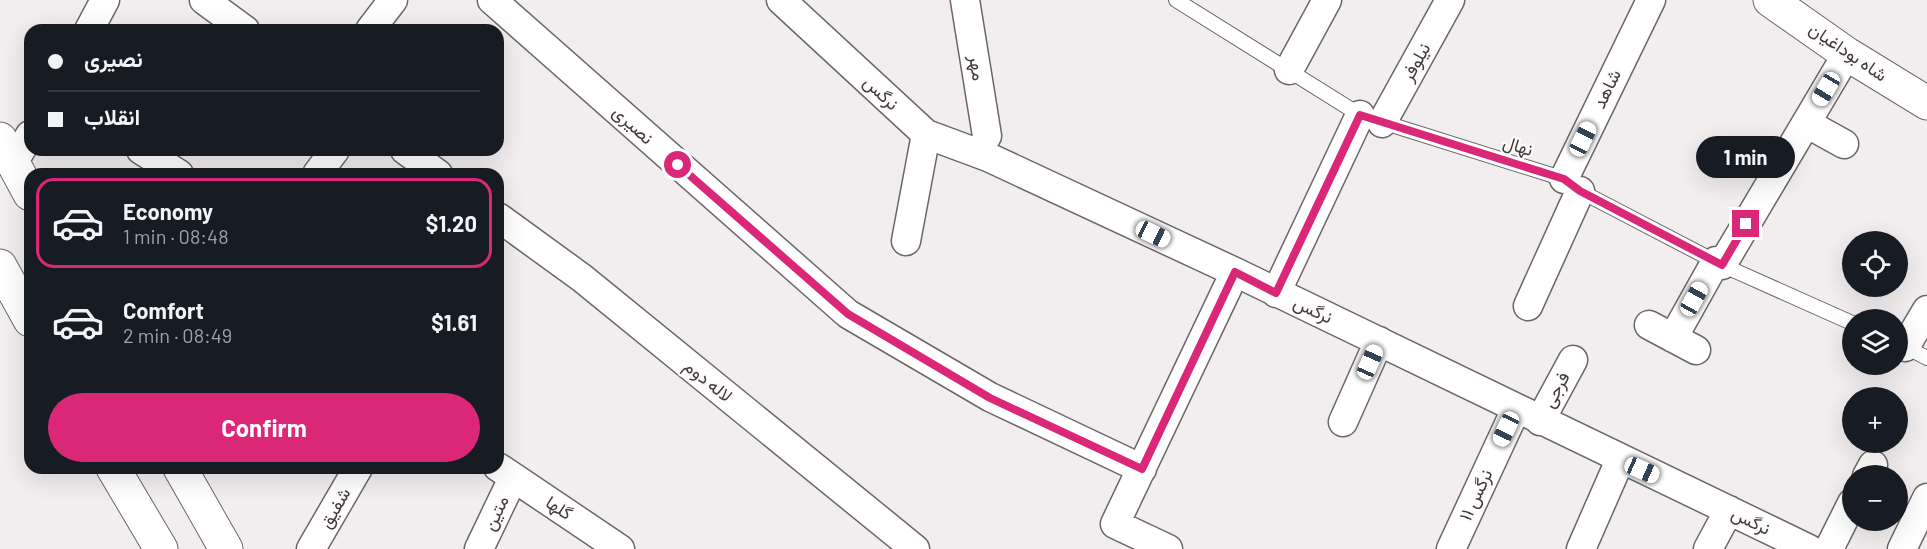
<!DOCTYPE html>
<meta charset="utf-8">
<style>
:root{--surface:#171b24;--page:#242831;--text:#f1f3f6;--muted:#9ea1a6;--line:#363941;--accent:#db2777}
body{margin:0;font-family:Barlow,Vazirmatn,sans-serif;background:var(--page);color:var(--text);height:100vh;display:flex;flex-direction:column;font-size:22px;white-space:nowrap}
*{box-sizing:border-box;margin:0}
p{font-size:20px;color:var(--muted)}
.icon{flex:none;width:33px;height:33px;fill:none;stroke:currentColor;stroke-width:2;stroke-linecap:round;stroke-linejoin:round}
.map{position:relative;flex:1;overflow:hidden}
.panel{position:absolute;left:24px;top:168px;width:480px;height:306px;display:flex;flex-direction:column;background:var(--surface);border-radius:18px;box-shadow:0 6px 24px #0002}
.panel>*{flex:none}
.top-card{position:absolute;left:24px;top:24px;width:480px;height:132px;border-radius:18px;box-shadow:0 6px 24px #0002;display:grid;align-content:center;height:132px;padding:0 24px;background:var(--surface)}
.controls{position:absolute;left:1842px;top:231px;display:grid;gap:12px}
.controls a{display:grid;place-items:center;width:66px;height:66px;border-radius:50%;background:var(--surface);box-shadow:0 6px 24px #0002;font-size:30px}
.end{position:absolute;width:27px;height:27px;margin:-14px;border:8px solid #db2777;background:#fff;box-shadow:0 0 0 3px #fff}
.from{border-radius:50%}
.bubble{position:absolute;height:42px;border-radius:21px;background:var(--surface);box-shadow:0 6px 24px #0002;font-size:20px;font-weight:700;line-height:42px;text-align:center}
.car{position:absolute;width:18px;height:36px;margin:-18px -9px;border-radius:8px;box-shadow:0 0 4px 2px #0007;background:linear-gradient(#fff 24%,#345 0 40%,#fff 0 76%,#345 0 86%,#fff 0)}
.top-card b{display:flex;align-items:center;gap:21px;height:57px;font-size:22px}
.top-card b+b{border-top:2px solid var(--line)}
.top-card i{width:15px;height:15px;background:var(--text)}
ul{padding:10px 0 0;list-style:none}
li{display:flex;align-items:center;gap:18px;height:90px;margin:0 12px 9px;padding:0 12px;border:3px solid transparent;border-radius:18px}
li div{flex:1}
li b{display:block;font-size:22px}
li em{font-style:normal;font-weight:700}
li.active{border-color:var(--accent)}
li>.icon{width:54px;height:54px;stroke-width:1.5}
.cta{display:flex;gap:12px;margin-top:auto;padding:12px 24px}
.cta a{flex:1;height:69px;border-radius:36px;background:var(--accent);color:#fff;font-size:24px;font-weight:700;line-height:69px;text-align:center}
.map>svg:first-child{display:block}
</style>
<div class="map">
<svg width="1927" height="549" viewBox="0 0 1927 549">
<rect width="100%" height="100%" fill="#f2eeef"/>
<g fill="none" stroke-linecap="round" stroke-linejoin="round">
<!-- service casing -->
<g stroke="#6b6768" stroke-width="16">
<path id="service" d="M1176,0L1360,115L1564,179L1580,191L1722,265L1852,323
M1902,345L1927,358"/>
</g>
<!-- minor casing -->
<g stroke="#6b6768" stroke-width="31">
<path id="minor" d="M204,0L245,30
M492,0L848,314L990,397L1142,469
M781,0L926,134L988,157L1235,272L1809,549
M965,0L987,136
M89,30L105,0
M370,30L393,0
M1289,70L1327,0
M1382,123L1450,0
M1806,123L1844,144
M141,150L179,174
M405,150L438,174
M13,163L30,135
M317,174L335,150
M1564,179L1651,0
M498,217L582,278L915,549
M906,241L926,134
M1722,265L1847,54
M1276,293L1360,115
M1528,306L1580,191
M1649,325L1696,350
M1673,338L1716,261
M1905,347L1927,310
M1540,421L1573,360
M1343,422L1379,341
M498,467L620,549
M1867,476L1873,465
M311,549L358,468
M479,549L513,478
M1168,549L1115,524L1235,272
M1451,549L1516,409
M1581,549L1620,460
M1708,549L1729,510
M1829,549L1852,503
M1902,549L1927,498"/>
</g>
<!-- secondary casing -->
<g stroke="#6b6768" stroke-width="35">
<path id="secondary" d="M1770,0L1847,54L1927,103
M0,139L30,194
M0,266L30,320
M113,468L161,549
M180,468L226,549"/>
</g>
<!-- service -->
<use href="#service" stroke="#fff" stroke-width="14"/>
<!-- minor -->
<use href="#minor" stroke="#fff" stroke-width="28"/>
<!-- secondary -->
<use href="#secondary" stroke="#fff" stroke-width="33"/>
</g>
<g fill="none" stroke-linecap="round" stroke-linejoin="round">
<!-- route -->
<path stroke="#db2777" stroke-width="8" d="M678,165L848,314L990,398L1142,469L1235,272L1276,293L1360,115L1564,179L1580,191L1722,265L1746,224"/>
</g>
<g text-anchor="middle" stroke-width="4.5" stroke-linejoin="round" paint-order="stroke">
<!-- street labels -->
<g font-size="18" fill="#3e3c3c" stroke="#fffbfc">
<text transform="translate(1848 52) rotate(34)" y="6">شاه بوداغیان</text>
<text transform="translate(1416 62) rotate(-61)" y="6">نیلوفر</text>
<text transform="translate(977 68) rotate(82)" y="6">مهر</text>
<text transform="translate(1607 89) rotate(-64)" y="6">شاهد</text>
<text transform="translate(881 93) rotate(43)" y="6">نرگس</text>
<text transform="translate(633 125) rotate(42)" y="6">نصیری</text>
<text transform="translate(1518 146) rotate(17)" y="6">نهال</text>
<text transform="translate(1313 310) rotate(25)" y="6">نرگس</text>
<text transform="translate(708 381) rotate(39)" y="6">لاله دوم</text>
<text transform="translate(1556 390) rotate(-62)" y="6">فرجی</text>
<text transform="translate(1476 495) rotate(-65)" y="6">نرگس ۱۱</text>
<text transform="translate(335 508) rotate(-60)" y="6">شفیق</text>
<text transform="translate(559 508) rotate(33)" y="6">گلها</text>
<text transform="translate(496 513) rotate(-64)" y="6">متین</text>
<text transform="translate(1751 521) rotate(26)" y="6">نرگس</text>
</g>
</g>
</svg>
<div class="controls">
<a><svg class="icon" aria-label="locate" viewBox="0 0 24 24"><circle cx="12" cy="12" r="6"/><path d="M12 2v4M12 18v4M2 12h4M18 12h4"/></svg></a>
<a><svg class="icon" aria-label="layers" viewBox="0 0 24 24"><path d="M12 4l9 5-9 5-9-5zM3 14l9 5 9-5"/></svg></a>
<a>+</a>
<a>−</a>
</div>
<i class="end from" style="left:678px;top:165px"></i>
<i class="end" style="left:1746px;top:224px"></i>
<div class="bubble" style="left:1696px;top:136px;width:99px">1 min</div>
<i class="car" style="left:1826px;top:89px;rotate:211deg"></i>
<i class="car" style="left:1583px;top:139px;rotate:26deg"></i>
<i class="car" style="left:1153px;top:234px;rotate:115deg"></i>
<i class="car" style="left:1694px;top:299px;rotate:29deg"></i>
<i class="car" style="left:1370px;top:362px;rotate:24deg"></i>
<i class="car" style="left:1506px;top:429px;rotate:205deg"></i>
<i class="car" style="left:1642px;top:470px;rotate:114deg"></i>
<div class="top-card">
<b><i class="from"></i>نصیری</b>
<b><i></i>انقلاب</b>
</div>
<section class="panel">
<ul>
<li class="active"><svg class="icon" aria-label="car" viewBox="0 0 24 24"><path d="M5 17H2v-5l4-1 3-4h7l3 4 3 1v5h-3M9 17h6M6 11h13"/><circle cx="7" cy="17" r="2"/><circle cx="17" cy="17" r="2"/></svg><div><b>Economy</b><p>1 min · 08:48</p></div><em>$1.20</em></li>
<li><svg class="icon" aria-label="car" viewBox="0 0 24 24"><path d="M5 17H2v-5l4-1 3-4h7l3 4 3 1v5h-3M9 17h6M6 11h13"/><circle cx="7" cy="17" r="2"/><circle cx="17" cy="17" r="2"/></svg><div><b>Comfort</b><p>2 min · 08:49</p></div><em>$1.61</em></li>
</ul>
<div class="cta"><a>Confirm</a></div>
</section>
</div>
